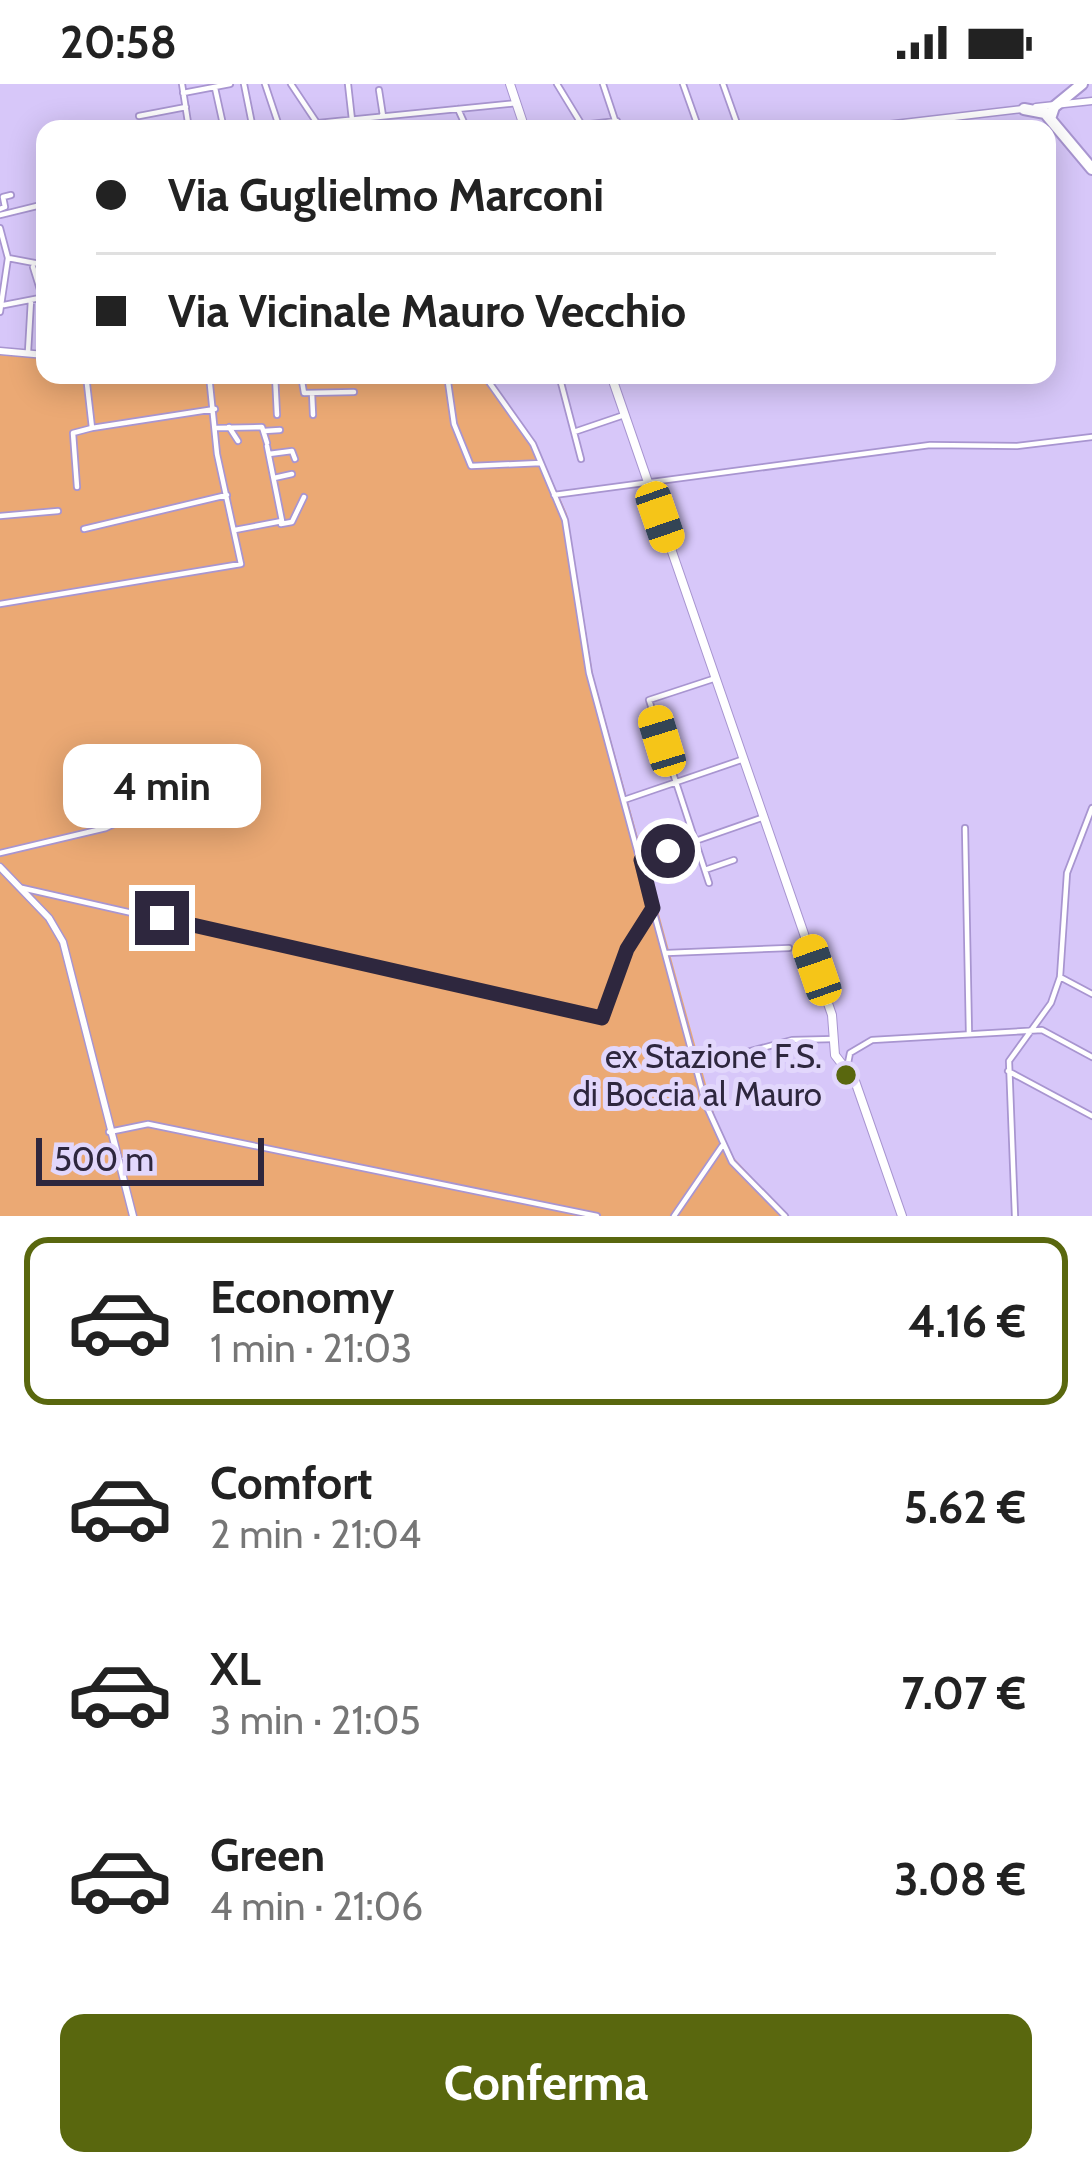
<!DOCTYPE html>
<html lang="it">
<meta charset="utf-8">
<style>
:root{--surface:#fff;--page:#f6f6f6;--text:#222;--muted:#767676;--line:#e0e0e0;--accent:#59670e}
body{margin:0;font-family:Cabin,sans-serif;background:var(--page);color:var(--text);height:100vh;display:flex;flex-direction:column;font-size:45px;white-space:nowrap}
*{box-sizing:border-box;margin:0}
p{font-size:39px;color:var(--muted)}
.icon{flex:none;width:66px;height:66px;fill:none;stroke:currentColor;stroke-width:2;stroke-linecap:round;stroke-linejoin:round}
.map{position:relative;height:1132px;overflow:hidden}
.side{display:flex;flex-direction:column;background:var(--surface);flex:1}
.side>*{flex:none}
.banner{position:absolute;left:36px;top:36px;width:1020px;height:264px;border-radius:24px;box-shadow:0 6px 30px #0003;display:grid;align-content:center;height:264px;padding:0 60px;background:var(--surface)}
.scale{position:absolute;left:36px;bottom:30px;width:228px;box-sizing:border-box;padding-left:12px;border:6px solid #2e273e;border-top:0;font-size:33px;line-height:42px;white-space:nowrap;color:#2e273e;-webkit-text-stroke:9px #e2d7fc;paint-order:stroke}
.end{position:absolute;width:54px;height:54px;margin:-27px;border:15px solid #2e273e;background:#fff;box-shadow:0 0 0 6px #fff}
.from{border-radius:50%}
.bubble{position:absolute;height:84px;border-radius:24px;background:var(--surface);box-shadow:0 6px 30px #0003;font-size:39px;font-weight:700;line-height:84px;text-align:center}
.car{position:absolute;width:36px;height:72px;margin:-36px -18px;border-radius:15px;box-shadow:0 0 9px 3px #0007;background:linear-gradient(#f5c518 24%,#345 0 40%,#f5c518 0 76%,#345 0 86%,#f5c518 0)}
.banner b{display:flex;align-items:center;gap:42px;height:114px;font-size:45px}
.banner b+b{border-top:3px solid var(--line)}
.banner i{width:30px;height:30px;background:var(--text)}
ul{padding:21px 0 0;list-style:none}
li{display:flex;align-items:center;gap:36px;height:168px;margin:0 24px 18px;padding:0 36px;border:6px solid transparent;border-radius:24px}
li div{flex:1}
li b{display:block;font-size:45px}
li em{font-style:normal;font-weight:700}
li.current{border-color:var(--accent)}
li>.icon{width:108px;height:108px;stroke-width:1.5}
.action{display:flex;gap:24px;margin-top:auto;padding:24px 60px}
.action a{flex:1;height:138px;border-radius:24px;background:var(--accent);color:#fff;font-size:48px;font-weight:700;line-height:138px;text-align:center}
.status{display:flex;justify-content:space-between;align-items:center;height:84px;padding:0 60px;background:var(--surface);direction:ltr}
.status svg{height:33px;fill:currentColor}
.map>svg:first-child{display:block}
</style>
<div class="status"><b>20:58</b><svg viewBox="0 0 49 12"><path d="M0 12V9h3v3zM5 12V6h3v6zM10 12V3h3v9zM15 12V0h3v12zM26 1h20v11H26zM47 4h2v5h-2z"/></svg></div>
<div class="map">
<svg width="1092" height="1132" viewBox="0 0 1092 1132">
<rect width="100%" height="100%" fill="#d7c7f9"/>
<!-- green -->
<path fill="#eba974" d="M0,266L45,270V291H486L538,365L567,430L593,591L723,1062L787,1132H0Z"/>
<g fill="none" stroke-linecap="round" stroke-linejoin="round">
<!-- minor casing -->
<g stroke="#a895d0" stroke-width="8">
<path id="minor" d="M182,0L189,45
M244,0L253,45
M265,0L280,45
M291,0L321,45
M348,0L352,36
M557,0L582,41L617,37
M603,0L618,45
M683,0L699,45
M723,0L739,45
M215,4L224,45
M379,6L383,32
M183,9L230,0
M458,25L467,45
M139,32L186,23
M318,39L517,19
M0,125L5,123L3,113L11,111
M0,131L45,120
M0,144L8,174L0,228
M8,174L45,181
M33,183L42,212
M4,221L45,213
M28,268L31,216
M86,291L92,344L215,325
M275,291L277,331
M301,291L304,309L354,308
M447,291L454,340L471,382L541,379
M484,291L533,360L565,436L589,589L706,1021L732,1078L785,1132
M559,291L581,375
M312,309L313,331
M229,343L238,357
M217,344L262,343L267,359
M264,347L280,346
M574,348L624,331
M269,370L292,367L295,375
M274,394L292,390
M77,403L73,349L92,344
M554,411L930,361L1017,362L1092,353
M0,432L58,427
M281,440L292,438L304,413
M84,445L227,411
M235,446L282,437L267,362
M0,520L241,480L217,370L209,291
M624,716L744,675
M965,744L969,950
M0,769L106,744L151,723
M641,776L764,733
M705,786L734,776
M709,799L649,616L716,594
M22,804L599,935L606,931L627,865L653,823
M667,869L789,864
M1060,893L1092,910
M695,982L792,956L834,955
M847,984L850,969L872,956L1042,946L1092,973
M1008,987L1092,1032
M109,1048L148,1040L597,1132
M674,1132L722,1062
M1015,1132L1009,977L1051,919L1060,893L1067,789L1092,724"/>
</g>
<!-- tertiary casing -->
<g stroke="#a895d0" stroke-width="9">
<path id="tertiary" d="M1036,23L1092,17
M852,45L1023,25
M0,267L45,271
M0,783L49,834L63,858L133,1132"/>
</g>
<!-- secondary casing -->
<g stroke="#a895d0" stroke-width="10">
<path id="secondary" d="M510,0L525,45
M611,291L832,931L835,971L855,997L902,1132"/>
</g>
<!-- trunk casing -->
<g stroke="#a895d0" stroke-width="14">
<path id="trunk" d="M1024,25L1045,29L1092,85
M1050,35L1054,23L1082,0"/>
</g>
<!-- minor -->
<use href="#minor" stroke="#fff" stroke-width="4.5"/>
<!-- tertiary -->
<use href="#tertiary" stroke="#fff" stroke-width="6"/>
<!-- secondary -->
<use href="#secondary" stroke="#fff" stroke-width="8"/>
<!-- trunk -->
<use href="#trunk" stroke="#fff" stroke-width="10"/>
</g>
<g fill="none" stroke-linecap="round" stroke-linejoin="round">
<!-- route -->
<path stroke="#2e273e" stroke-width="15" d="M162,834L602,934L627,865L653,824L641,776L668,767"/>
</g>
<!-- markers -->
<circle fill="#59670e" stroke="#e2d7fc" stroke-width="4.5" cx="846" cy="991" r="12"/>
<g text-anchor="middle" stroke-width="10" stroke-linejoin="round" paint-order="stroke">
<!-- poi labels -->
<g font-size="33" fill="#2e273e" stroke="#e2d7fc" text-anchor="end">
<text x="822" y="984">ex Stazione F.S.<tspan x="822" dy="38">di Boccia al Mauro</tspan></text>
</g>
</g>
</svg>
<div class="scale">500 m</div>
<i class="end from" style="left:668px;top:767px"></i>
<i class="end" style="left:162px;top:834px"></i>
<div class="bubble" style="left:63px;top:660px;width:198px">4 min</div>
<i class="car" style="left:660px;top:433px;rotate:161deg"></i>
<i class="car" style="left:662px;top:657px;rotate:343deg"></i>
<i class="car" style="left:817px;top:886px;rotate:341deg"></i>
<div class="banner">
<b><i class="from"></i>Via Guglielmo Marconi</b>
<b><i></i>Via Vicinale Mauro Vecchio</b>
</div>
</div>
<section class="side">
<ul>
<li class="current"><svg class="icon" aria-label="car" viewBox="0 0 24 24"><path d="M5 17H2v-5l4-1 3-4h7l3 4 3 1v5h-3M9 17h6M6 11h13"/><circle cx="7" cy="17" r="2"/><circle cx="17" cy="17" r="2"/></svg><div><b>Economy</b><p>1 min · 21:03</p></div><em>4.16 €</em></li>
<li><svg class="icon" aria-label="car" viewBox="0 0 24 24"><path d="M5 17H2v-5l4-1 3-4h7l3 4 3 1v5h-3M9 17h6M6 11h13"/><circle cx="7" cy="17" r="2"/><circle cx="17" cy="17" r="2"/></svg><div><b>Comfort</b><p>2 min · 21:04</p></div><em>5.62 €</em></li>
<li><svg class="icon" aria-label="car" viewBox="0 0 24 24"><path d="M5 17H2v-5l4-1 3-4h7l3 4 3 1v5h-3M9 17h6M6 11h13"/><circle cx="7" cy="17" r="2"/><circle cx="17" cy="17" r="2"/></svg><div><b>XL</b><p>3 min · 21:05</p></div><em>7.07 €</em></li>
<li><svg class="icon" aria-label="car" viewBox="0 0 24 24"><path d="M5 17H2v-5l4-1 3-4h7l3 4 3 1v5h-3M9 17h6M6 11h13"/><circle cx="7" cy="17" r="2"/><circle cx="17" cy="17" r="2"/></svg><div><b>Green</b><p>4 min · 21:06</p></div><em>3.08 €</em></li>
</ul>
<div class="action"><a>Conferma</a></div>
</section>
